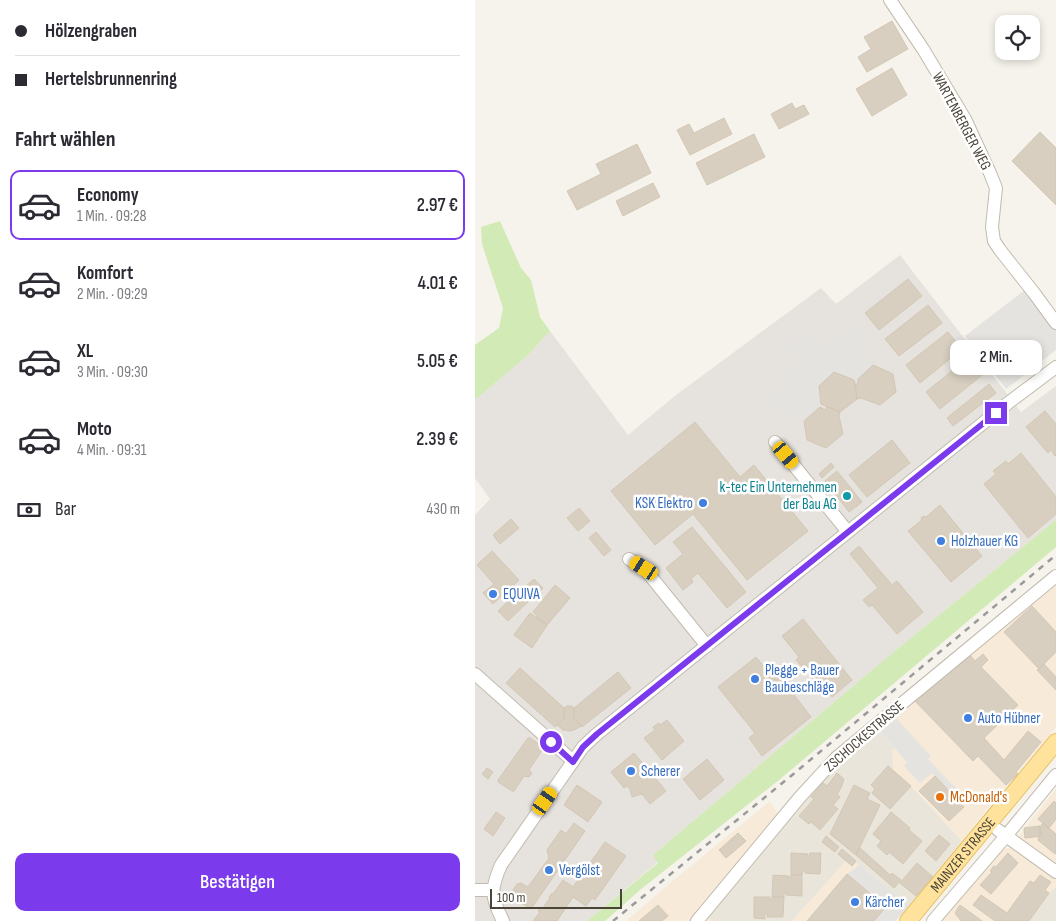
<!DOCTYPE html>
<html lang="de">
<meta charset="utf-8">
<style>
:root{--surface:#fff;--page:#f7f7f7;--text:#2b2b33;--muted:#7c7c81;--line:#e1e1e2;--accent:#7c3aed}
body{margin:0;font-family:"Sofia Sans Condensed",sans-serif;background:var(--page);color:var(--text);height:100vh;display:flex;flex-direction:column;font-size:19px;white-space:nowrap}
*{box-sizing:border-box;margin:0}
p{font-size:16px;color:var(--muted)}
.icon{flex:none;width:28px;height:28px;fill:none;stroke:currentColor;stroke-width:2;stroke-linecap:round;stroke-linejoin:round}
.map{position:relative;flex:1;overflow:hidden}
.sheet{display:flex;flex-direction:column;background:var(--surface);width:475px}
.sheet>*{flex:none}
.top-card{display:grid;align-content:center;height:110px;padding:0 15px;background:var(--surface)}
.fabs{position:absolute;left:520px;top:15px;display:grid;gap:10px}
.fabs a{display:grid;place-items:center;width:45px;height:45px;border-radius:10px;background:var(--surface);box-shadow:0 2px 8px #0003;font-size:25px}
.scale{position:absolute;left:15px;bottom:12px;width:132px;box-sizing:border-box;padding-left:5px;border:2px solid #4b4439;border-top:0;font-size:14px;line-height:18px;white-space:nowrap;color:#4b4439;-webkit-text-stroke:4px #fff;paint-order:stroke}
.end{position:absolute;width:22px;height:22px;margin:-11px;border:6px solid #7c3aed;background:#fff;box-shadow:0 0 0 2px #fff}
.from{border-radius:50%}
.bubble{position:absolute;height:35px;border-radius:10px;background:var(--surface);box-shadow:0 2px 8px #0003;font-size:16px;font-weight:600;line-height:35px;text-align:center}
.car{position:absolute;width:15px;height:30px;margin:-15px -8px;border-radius:6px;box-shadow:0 0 4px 1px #0007;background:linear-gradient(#f5c518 24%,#345 0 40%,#f5c518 0 76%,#345 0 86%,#f5c518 0)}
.top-card b{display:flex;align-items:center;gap:18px;height:48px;font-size:19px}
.top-card b+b{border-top:1px solid var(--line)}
.top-card i{width:12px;height:12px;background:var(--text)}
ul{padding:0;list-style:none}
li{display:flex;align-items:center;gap:15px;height:70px;margin:0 10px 8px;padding:0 5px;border:2px solid transparent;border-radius:10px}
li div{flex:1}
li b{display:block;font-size:19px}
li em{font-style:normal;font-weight:600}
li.selected{border-color:var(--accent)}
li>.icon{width:45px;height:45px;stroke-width:1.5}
h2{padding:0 15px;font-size:22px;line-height:60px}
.pay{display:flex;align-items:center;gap:12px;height:55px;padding:0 15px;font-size:19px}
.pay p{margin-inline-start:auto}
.cta{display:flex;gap:10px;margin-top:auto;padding:10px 15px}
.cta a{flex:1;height:58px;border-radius:10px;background:var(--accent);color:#fff;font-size:20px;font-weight:600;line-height:58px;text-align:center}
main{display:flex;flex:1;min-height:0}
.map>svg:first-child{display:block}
</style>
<main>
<section class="sheet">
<div class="top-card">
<b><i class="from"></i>Hölzengraben</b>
<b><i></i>Hertelsbrunnenring</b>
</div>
<h2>Fahrt wählen</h2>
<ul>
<li class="selected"><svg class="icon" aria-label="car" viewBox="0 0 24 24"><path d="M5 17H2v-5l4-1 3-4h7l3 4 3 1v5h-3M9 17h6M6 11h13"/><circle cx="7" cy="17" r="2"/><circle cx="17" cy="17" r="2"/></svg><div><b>Economy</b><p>1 Min. · 09:28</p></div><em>2.97 €</em></li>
<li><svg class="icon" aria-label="car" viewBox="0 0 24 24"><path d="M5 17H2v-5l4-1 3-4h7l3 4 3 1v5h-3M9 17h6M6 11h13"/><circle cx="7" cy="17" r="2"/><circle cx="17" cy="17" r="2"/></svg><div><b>Komfort</b><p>2 Min. · 09:29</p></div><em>4.01 €</em></li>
<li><svg class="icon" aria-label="car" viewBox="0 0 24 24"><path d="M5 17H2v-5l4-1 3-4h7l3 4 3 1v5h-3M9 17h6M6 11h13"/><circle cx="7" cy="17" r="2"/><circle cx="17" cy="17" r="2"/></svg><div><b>XL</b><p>3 Min. · 09:30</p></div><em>5.05 €</em></li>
<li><svg class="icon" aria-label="car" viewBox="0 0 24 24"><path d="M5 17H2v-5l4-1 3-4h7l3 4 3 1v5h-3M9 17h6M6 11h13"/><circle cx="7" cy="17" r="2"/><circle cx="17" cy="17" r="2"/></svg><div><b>Moto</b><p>4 Min. · 09:31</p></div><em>2.39 €</em></li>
</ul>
<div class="pay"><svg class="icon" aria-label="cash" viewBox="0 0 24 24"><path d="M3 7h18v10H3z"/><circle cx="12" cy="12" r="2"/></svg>Bar<p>430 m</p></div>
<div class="cta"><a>Bestätigen</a></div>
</section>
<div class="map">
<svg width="581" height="921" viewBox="0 0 581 921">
<rect width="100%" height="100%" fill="#f6f3ec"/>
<!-- residential -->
<path fill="#eae5da" d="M405,732L420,749L436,786L487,841L434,906L384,864L371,861L317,921H238L233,917L361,766Z
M581,887V921H554L574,893Z"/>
<!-- commercial -->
<path fill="#f7ead8" d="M581,584V727L512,809L487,841L436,786L418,770L417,751L420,748L405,732L495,655Z
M581,789V887L574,893L554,921H467L509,871L526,849L534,848Z
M295,801L303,814L222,909L238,921H151L188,889Z
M371,861L384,864L434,906L420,921H317Z"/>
<!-- industrial -->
<path fill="#e6e2dd" d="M425,255L546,412L581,386V520L415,655L178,855L183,862L112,921H0V515L15,499L0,478V400L53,355L75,331L153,435L201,395L346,288L361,304Z"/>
<!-- green -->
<path fill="#d2eab5" d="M25,221L46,268L56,280L65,317L75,331L53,355L0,400V345L24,328L28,308L7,244L6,227Z
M581,520V547L304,780L165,890L130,921H112L183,863L178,855L415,655Z"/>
<!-- parking -->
<path fill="#e5e3e0" d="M551,289L581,329V350L531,389L490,336Z
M380,322L392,336L398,365L383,379L379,380L359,372L344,386L346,404L345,407L329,421L291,407L295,399L301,392L316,381L310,373L323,363L309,346L330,330L345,348Z
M421,718L456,756L453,759L491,799L486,804L457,773L445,783L429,766L432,762L405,732Z
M384,864L434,906L420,921H399L411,907L372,874L381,868Z"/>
<!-- building -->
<path fill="#d8cfc1" stroke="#d3c7b4" d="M417,21L433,49L392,72L383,57L396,49L389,37Z
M417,68L432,95L397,116L381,89Z
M317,103L320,109L329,105L334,114L304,129L296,114Z
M249,118L257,134L215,155L202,130L214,124L219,133Z
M565,132L581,148V205L537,161Z
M279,134L290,157L232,185L221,163Z
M162,144L176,173L102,210L92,191L126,174L121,164Z
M178,183L185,197L148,216L141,201Z
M433,279L447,296L404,330L390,313Z
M453,305L467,323L424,356L410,339Z
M473,332L487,349L445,383L431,365Z
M493,358L507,375L465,409L451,392Z
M398,365L418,374L421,392L405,405L386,398L382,399L380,384H383V379Z
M359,372L379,380L380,384L382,399L365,412L346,404L344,386Z
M514,384L521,393L478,426L472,418Z
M352,406L365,412L364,416L368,434L351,448L332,440L329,421L345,407L350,410Z
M570,411L581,424V455L580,456L576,450L573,453L551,427Z
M220,422L265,477L279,465L333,531L272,580L218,514L180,545L136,491Z
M417,440L435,463L392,497L374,475Z
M546,453L581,497V514L553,538L509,484L521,474L518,471L531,461L533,464Z
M356,463L359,467L347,478L344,474Z
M362,471L387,502L374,512L350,481Z
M465,505L507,556L476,582L433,531L447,520L446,519L447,517L449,516L451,517Z
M104,508L115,521L103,531L92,518Z
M36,519L44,528L25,544L18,535Z
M217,527L271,592L252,608L223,573L216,579L218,582L208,590L191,568L208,554L198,542Z
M121,532L136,550L129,556L114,538Z
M384,546L417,585L422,581L448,612L422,634L397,605L394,607L388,600L403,588L375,554Z
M17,551L44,580L18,604L8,593L19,584L2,565Z
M59,579L68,588L59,596L50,587Z
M80,585L95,598L72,625L61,617L62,616L58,612Z
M44,591L54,601L33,621L23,611Z
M557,606L581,632V652L564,669L529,632Z
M55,613L72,625L57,648L39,635Z
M328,619L377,680L357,697L331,665L328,668L321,660L324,657L307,636Z
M508,654L513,660L506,667L543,705L509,738L529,760L553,731L566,742L541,772L543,774L531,785L503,756L498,761L440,701L495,655L500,661Z
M281,657L298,678L303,674L336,717L287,756L274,738L280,733L243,687Z
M569,664L581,677V690L562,670Z
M45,668L89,708V718L80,727L31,683Z
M143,672L156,688L107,727L99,718V708Z
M92,706H96L99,708V718L106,726L101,729L95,731L88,730L82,725L89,718V708Z
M192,720L209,741L187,760L169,738L180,730L178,727L184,723L185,725Z
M53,738H55L68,747V749L54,770L57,773L54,777L49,776L39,791H37L23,782V780Z
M159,753L191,791L175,804L167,794L157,797L155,789L152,786L149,788L136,772Z
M232,759L249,780L225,800L208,779Z
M413,766L436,786L415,809L397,793L400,789L396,785Z
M12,768L18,772L13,779L7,774Z
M362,773L369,779L366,788L362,794L365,797L358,805L363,809L345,830L336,822L334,824L324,816L339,799L336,797L348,783L352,786Z
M460,776L489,807L474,821L444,791Z
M102,785L127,802L113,822L89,805Z
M379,785L395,793L392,799L405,805L381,855L355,834Z
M579,801L581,803V819L574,828L563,819Z
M21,812L30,818L18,836L9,829Z
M416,812L435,828L434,830L447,841L428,864L414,852L412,855L402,846L406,841L398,834Z
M99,823L110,831L56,909L48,904L50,902L39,894L38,890L42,884L46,883L53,887L74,858L72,850L86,830L91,834Z
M568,823L581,834V853L580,854L563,840L565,834L564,828Z
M565,826L567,836L550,838L549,828Z
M263,833L271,841L251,858L244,850Z
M464,835L475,844L461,861L450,851Z
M351,836L364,847L360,852L347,842Z
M130,842L151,856L120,900L117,898L111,906L98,897L82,921H58L65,912L63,911L66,907L68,908L75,898L74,897L77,893L78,894L88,880L98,887Z
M384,847L415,875L417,873L426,880L419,888L381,855Z
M367,849L381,861L377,866L363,854Z
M316,853L333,854L332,856H334L335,853H346L345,874L330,873V871H328L327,875H316Z
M533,853L543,863L516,894L505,885L517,872L515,871L519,866L521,867Z
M442,863L458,877L441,896L425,883Z
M372,874L411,907L399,921H332Z
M298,875L314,876V878H316V875H327V896L311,895V893H309V897H297Z
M565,875L576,882L570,890L574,893L554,921H520L498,905L506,895L532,913L555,881L559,883Z
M279,897H295V900H297V897H309L308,917H292L293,914H290V919L279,918Z
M183,905L193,916L187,921H164Z
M485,905L507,921H486L480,913Z"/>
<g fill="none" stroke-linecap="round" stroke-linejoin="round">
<!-- minor casing -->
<g stroke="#c2bbae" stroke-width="14">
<path id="minor" d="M415,0L448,49L490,119L515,173L521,188L517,227L519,241L525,250L559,293L581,323
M300,442L373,532
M154,559L169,568L232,646
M0,674L98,761
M523,830L581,872
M0,890H18
M28,921C16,897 15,890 26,865L108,747L122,734L533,403L581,367
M222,921L325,797L361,758L581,576
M458,921L531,836L581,775"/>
</g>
<!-- major casing -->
<g stroke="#e6c16a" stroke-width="18">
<g id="major">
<path id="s1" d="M433,921L581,742"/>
</g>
</g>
<!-- minor -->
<use href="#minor" stroke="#fff" stroke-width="12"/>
<!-- major -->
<use href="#major" stroke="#ffe39c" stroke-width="16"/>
<!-- rail -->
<path stroke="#9a9a9a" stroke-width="2.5" stroke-dasharray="6 6" stroke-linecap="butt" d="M138,921L316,776L581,555"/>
</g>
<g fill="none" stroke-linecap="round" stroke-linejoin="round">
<!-- route -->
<path stroke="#7c3aed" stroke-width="6" d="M76,742L98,762L108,747L122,734L521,413"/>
</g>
<!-- markers -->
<circle fill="#0f9aa8" stroke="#fff" stroke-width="2" cx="372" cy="496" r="5"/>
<g fill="#3f7fe0" stroke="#fff" stroke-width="2">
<circle cx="228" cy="503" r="5"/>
<circle cx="466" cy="541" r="5"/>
<circle cx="18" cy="594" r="5"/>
<circle cx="280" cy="679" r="5"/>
<circle cx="493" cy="718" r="5"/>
<circle cx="156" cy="771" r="5"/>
<circle cx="74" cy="870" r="5"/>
<circle cx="380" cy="902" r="5"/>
</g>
<circle fill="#e8710a" stroke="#fff" stroke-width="2" cx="465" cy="797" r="5"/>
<g text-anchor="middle" stroke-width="5" stroke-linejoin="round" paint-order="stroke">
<!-- street labels -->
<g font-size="15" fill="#4b4439" stroke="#fff">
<text transform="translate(487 121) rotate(62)" y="5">WARTENBERGER WEG</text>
<text transform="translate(389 736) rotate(-41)" y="5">ZSCHOCKESTRASSE</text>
<text dy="5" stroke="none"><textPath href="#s1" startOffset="86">MAINZER STRASSE</textPath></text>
</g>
<!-- culture labels -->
<g font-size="15" fill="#0d838f" stroke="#fff" text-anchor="end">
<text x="362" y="492">k-tec Ein Unternehmen<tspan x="362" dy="17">der Bau AG</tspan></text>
</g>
<!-- shop labels -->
<g font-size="15" fill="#366cbe" stroke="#fff" text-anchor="start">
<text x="218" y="508" text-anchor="end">KSK Elektro</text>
<text x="476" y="546">Holzhauer KG</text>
<text x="28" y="599">EQUIVA</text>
<text x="290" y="675">Plegge + Bauer<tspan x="290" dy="17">Baubeschläge</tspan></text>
<text x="503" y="723">Auto Hübner</text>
<text x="166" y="776">Scherer</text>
<text x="84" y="875">Vergölst</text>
<text x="390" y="907">Kärcher</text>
</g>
<!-- food labels -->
<g font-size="15" fill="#c56008" stroke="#fff" text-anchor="start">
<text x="475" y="802">McDonald's</text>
</g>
</g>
</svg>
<div class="fabs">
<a><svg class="icon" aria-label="locate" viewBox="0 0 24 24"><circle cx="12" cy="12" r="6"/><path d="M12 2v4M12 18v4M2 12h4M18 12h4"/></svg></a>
</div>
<div class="scale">100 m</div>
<i class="end from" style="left:76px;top:742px"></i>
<i class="end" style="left:521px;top:413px"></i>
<div class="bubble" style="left:475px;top:340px;width:92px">2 Min.</div>
<i class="car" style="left:311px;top:455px;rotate:140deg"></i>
<i class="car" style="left:169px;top:568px;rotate:302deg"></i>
<i class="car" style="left:70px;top:801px;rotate:35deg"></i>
</div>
</main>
